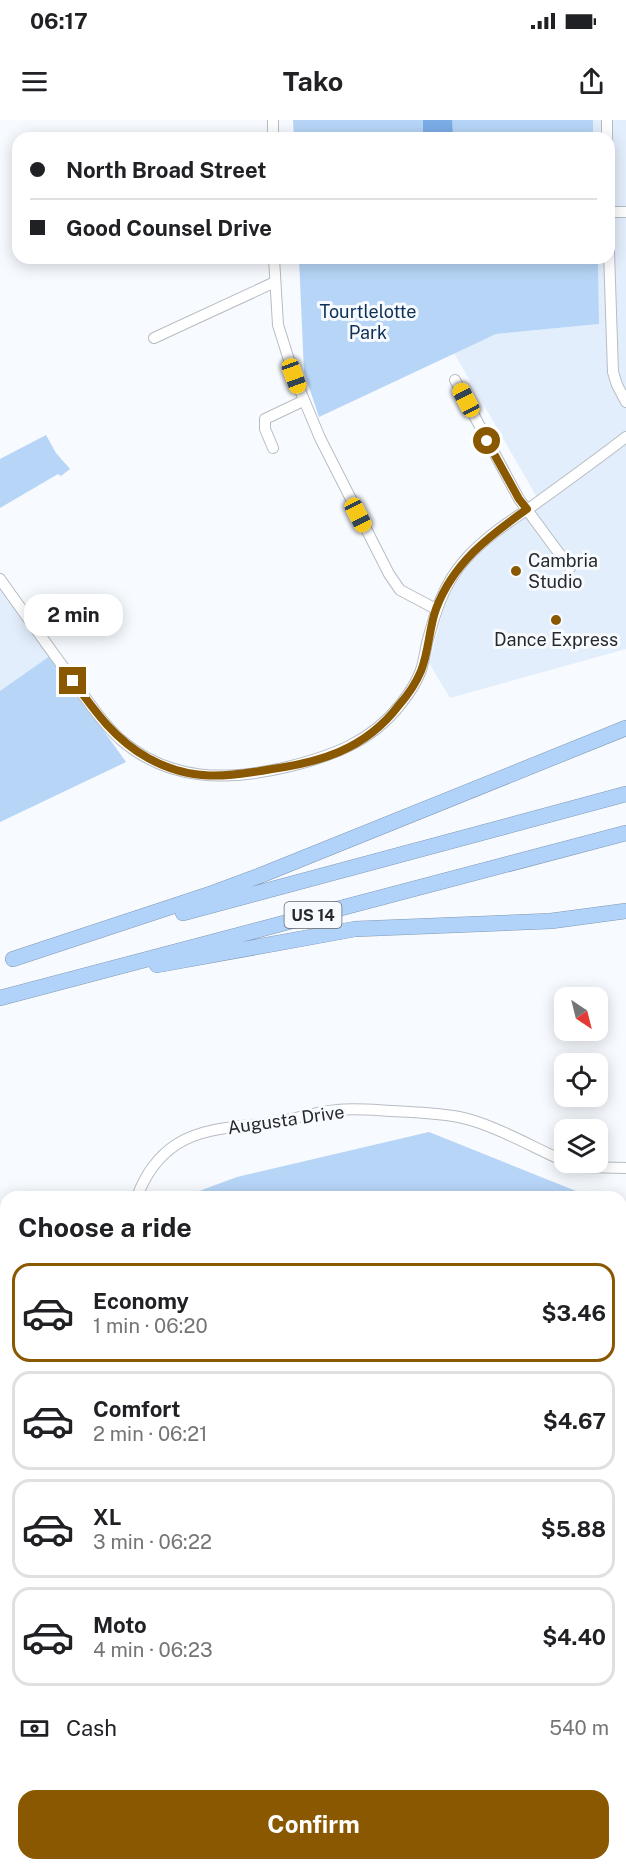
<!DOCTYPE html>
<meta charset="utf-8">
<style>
:root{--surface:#fff;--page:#f2f2f2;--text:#202124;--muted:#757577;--line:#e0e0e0;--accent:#895800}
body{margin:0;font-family:"Public Sans",sans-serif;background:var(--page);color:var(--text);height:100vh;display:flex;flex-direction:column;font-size:22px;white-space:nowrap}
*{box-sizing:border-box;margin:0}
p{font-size:20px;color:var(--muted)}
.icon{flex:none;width:33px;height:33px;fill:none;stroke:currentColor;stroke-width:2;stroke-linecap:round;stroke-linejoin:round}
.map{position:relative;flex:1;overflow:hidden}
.sheet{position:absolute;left:0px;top:1071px;width:627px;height:680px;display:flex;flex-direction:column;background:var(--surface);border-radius:18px 18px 0 0;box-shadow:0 3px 15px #0003}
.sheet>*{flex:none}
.banner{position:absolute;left:12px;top:12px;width:603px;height:132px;border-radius:18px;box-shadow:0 3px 15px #0003;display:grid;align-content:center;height:132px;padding:0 18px;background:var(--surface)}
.needle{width:39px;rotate:145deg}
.tools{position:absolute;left:554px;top:867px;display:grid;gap:12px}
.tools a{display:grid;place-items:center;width:54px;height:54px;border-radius:12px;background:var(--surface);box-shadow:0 3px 15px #0003;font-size:30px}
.end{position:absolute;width:27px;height:27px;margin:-14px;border:8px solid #895800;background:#fff;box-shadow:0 0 0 3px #fff}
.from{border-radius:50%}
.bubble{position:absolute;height:42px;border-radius:18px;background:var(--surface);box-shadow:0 3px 15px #0003;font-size:20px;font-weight:700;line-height:42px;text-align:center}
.car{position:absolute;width:18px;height:36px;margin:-18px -9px;border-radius:8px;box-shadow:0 0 4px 2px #0007;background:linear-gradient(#f5c518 24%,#345 0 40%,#f5c518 0 76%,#345 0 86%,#f5c518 0)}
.banner b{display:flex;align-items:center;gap:21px;height:57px;font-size:22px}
.banner b+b{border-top:2px solid var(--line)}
.banner i{width:15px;height:15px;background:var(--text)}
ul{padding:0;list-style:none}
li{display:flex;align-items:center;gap:18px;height:99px;margin:0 12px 9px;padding:0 6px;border:3px solid var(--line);border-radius:18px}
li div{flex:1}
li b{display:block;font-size:22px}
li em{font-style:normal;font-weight:700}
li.active{border-color:var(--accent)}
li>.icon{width:54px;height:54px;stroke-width:1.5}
h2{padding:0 18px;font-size:27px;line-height:72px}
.pay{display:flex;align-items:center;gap:15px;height:66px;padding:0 18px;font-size:22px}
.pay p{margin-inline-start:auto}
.cta{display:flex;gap:12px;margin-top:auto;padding:12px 18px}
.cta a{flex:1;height:69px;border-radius:18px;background:var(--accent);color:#fff;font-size:24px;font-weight:700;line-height:69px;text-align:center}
.status{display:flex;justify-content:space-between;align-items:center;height:42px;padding:0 30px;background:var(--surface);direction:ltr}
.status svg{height:16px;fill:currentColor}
header{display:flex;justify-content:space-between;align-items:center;height:78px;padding:0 18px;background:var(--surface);font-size:27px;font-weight:700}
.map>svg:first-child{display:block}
</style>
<div class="status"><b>06:17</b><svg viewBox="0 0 49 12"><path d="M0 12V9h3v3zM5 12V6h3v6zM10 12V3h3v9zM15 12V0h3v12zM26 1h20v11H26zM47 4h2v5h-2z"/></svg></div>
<header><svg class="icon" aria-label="menu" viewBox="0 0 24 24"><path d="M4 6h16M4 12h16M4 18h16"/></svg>Tako<svg class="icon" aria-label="share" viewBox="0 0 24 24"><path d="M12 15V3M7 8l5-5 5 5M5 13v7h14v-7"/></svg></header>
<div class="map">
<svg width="626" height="1750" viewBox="0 0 626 1750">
<rect width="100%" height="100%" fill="#f7faff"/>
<!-- built -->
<path fill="#e3eefc" d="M593,0H626V529L450,578L429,543L445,483L458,459L476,434L539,381L454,233L496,214L599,204L598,138H609V18H593Z
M0,466L126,642L0,702Z"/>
<!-- green -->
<path fill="#b7d5f7" d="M293,0H593V18H294Z
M299,138H598L599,204L496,214L319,297L304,252Z
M46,315L56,333L70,349L61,356L58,354L0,388V339Z
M50,536L126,642L0,702V571Z
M429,1012L591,1077H183L237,1057Z
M621,1089L626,1091V1750H0V1204L6,1199V1744H621Z"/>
<!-- water -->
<path fill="#7bade6" d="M423,0H452L453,18H423Z"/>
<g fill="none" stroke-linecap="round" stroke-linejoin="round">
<!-- minor casing -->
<g stroke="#b7bdc4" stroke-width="12">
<path id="minor" d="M273,0V18
M607,0V18
M609,92H626
M609,132L613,252L617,265L626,282
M274,138L278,205L294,256L320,318L389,454L400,470L436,489
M154,218L275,162
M455,260L519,379L570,448
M273,328L265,309V299L303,281
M0,459C24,493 48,526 72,559C87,580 101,601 120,619C169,662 228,661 287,647C332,636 371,622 400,585C408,575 417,562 421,550C424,541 425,532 427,523C435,493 443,465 464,441C483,419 507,403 531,387C563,364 595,341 626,317
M567,1042L583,1047L626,1048
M137,1077C145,1055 157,1037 177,1024C204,1007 239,1007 270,1003C292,1000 314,992 337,990C355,988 373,990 391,991C414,992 437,993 459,997C493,1004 532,1027 564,1041
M0,1191L6,1187"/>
</g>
<!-- highway casing -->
<g stroke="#8198b2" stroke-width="16">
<path id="highway" d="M183,793L626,674
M13,839L213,773L259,756L626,608
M157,845L355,809L551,801L626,791
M0,878L626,713"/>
</g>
<!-- minor -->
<use href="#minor" stroke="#fff" stroke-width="10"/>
<!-- highway -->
<use href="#highway" stroke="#b1d3fa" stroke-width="15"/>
</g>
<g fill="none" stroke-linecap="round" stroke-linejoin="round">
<!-- route -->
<path stroke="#895800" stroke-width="8" d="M73,561C94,590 115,620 148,638C191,662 227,657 272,649C294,646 318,641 339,632C362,622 384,605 399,585C407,576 416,563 421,551C429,531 429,508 436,489C453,443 489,416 527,389L519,379L487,321"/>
</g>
<!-- markers -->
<g fill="#895800" stroke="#f7faff" stroke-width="2">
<circle cx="516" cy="451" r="6"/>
<circle cx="556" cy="500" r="6"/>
</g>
<g text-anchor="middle" stroke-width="6" stroke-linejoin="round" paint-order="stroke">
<!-- shield labels -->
<rect fill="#f7faff" stroke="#65686b" stroke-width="1.5" x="284.5" y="782" width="57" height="26" rx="4.5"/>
<g font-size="16" font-weight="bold" fill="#27292c">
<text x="313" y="801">US 14</text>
</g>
<!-- park labels -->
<g font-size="18" fill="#0d3156" stroke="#f7faff">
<text x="368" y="198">Tourtlelotte<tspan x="368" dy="21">Park</tspan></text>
</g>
<!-- poi labels -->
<g font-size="18" fill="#27292c" stroke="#f7faff" text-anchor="start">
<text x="528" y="447">Cambria<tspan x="528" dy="21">Studio</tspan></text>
<text x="556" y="526" text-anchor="middle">Dance Express</text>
</g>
<!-- street labels -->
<g font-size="18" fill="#27292c" stroke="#f7faff">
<text transform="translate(286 1000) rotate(-8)" y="6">Augusta Drive</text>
</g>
</g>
</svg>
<div class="tools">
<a><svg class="needle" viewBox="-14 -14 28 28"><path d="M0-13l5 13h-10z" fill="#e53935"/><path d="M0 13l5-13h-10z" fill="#757577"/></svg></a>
<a><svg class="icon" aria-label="locate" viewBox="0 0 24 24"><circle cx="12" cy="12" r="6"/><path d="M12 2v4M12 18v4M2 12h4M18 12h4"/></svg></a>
<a><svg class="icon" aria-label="layers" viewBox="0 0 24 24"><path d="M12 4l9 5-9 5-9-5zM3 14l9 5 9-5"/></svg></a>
</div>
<i class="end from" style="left:487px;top:321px"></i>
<i class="end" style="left:73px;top:561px"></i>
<div class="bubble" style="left:24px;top:474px;width:99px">2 min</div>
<i class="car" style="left:294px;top:256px;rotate:160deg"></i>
<i class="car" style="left:466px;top:280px;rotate:332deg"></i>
<i class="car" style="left:358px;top:395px;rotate:153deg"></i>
<div class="banner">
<b><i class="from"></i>North Broad Street</b>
<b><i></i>Good Counsel Drive</b>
</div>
<section class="sheet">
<h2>Choose a ride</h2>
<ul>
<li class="active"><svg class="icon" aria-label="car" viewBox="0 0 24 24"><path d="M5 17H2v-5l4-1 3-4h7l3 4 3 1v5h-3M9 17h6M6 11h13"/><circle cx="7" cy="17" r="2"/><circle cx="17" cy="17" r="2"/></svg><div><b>Economy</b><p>1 min · 06:20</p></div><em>$3.46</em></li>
<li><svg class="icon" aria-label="car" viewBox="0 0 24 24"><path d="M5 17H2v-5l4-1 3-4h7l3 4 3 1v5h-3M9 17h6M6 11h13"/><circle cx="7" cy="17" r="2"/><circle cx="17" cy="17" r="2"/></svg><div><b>Comfort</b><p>2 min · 06:21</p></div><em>$4.67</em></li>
<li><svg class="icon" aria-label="car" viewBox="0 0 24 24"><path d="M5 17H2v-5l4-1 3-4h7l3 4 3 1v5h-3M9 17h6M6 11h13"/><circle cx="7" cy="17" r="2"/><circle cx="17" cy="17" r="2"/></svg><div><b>XL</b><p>3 min · 06:22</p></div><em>$5.88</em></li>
<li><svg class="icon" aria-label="car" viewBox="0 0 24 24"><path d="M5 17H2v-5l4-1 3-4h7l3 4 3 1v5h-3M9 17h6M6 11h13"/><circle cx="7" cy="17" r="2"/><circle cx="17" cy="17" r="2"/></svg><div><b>Moto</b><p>4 min · 06:23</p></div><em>$4.40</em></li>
</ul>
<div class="pay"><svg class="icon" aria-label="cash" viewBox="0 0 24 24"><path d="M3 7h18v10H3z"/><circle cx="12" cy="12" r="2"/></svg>Cash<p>540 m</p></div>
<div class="cta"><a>Confirm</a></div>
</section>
</div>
